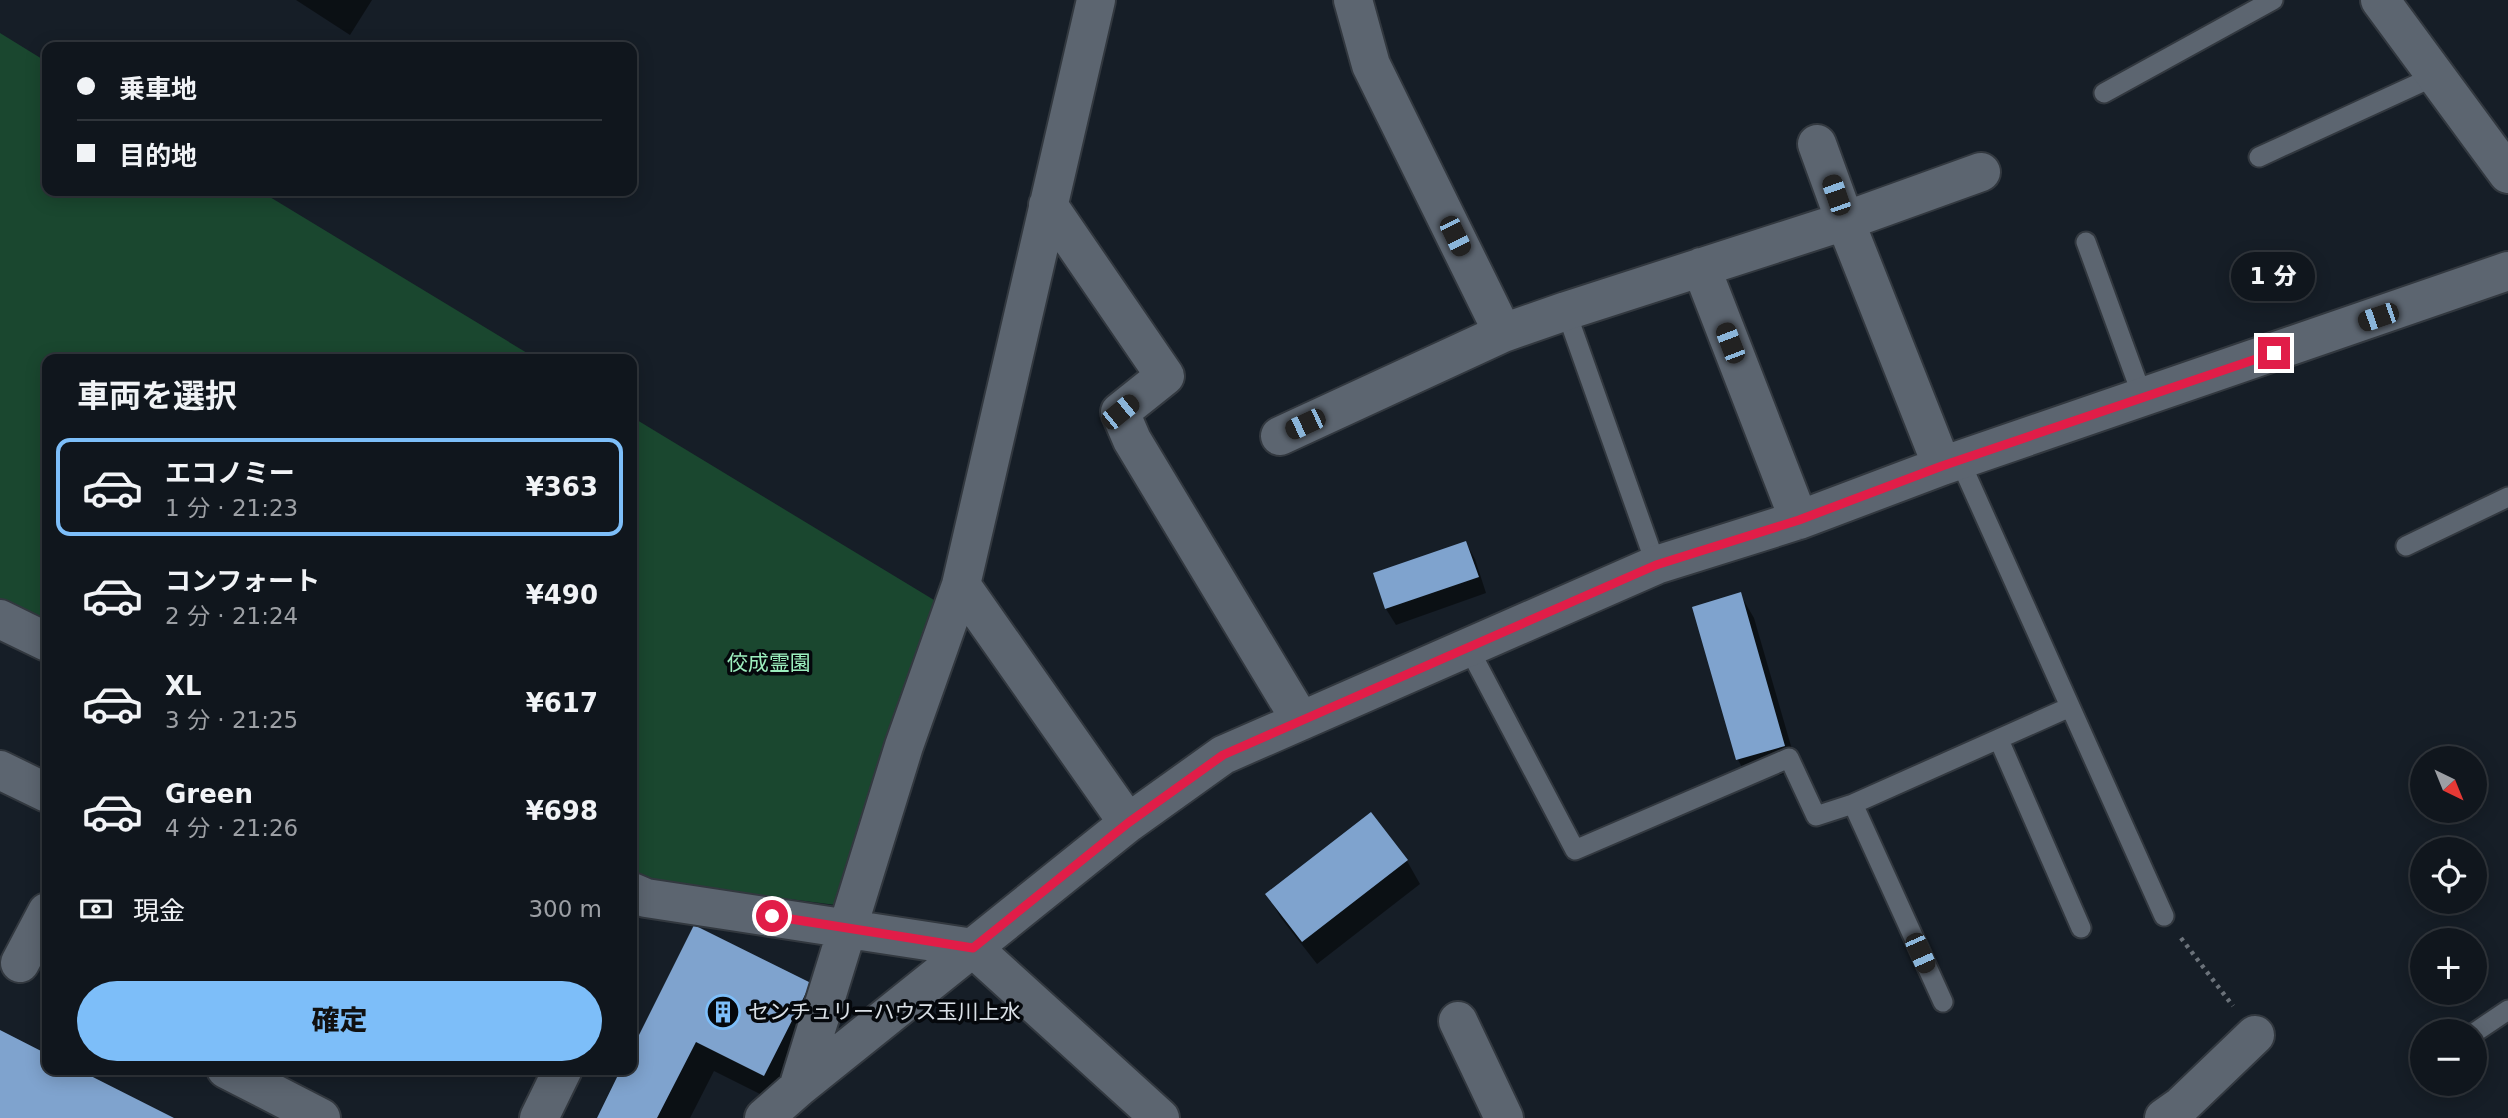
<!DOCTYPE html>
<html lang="ja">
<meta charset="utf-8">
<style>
:root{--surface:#10161d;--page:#1e232a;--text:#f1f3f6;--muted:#9c9fa4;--line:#30353b;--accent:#7dbef9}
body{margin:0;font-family:"DejaVu Sans","Noto Sans JP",sans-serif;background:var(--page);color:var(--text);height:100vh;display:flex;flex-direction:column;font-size:26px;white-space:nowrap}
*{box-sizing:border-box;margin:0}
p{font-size:23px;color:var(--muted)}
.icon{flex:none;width:38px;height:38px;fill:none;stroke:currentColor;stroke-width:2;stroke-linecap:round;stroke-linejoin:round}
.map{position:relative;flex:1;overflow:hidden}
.panel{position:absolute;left:42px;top:354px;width:595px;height:721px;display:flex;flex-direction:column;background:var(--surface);border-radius:14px;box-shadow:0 4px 18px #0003,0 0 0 2px var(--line)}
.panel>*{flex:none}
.hud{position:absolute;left:42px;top:42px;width:595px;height:154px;border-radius:14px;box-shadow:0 4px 18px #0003,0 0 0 2px var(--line);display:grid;align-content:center;height:154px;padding:0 35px;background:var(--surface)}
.needle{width:46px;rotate:137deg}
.tools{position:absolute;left:2410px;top:746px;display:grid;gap:14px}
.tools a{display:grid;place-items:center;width:77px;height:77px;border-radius:50%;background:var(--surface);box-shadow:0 4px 18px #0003,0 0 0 2px var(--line);font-size:35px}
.end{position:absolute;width:32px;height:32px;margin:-16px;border:9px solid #e11d48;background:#fff;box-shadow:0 0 0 4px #fff}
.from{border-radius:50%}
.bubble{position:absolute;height:49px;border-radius:24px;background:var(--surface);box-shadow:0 4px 18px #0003,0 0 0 2px var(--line);font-size:23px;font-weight:800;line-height:49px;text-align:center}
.car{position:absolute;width:21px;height:42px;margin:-21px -10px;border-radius:9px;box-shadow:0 0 5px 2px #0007;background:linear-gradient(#222 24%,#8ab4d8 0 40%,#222 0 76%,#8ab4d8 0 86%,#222 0)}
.hud b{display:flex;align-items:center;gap:24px;height:66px;font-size:26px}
.hud b+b{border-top:2px solid var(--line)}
.hud i{width:18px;height:18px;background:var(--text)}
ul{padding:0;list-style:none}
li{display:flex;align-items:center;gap:21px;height:98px;margin:0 14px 10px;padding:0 21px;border:4px solid transparent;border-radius:14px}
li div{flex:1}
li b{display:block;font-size:26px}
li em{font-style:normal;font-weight:800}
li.on{border-color:var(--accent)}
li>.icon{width:63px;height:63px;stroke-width:1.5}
h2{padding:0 35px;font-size:32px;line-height:84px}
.pay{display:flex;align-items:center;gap:18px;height:77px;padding:0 35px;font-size:26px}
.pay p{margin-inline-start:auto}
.action{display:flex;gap:14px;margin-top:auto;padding:14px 35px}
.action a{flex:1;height:80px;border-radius:42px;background:var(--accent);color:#111;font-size:28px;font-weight:800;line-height:80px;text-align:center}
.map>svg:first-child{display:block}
</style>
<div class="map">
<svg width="2508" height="1118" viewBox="0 0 2508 1118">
<rect width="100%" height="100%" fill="#161e27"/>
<!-- green -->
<path fill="#1a472f" d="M0,33L47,62V191H260L537,359H47V621L0,598Z
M632,417L934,600L836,905L643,880L632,876Z"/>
<!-- shadow -->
<path fill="#0007" d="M296,0H372L350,35Z
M1466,543L1475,559L1486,593L1396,625L1386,609L1375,574Z
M1740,594L1754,618L1798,770L1751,783L1738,760L1694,608Z
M1407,861L1420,884L1317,964L1281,918L1267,894Z
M695,927L809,984L827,1015L782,1105L714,1071L690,1118H599L632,1069V1053Z"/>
<!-- building -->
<path fill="#7fa3ce" d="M1466,541L1479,577L1385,609L1373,573Z
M1741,592L1785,746L1736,760L1692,607Z
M1371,812L1408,860L1302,942L1265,894Z
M694,925L811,983L764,1076L696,1042L657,1118H597L621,1069H632V1049Z
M0,1030L47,1054V1069H77L174,1118H0Z"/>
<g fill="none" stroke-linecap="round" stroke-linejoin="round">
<!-- service casing -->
<g stroke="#32383f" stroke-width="23">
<path id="service" d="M2104,93L2273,0
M2259,157L2435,76
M2086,242L2143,398
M1566,311L1656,565
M1960,461L2164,916
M2406,546L2508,497
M1468,647L1575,850L1789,758L1816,816L1853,804L2070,707
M1999,740L2081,928
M1853,804L1943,1002
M2474,1033L2508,1010"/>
</g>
<!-- minor casing -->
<g stroke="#32383f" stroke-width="42">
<path id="minor" d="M1353,0L1371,65L1503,333
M2380,0L2508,174
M1817,144L1845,221L1942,466
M1048,205L1165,376L1120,412L1132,440L1301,721
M1701,267L1799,520
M1280,436L1503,333L1566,311L1845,221L1981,172
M961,585L1128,823
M0,619L47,642
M0,770L47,793
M632,892L646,898L973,948L1160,1118
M20,963L47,912
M1458,1021L1504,1118
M226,1069L321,1118
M798,1088L904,746L961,585L1096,0
M539,1118L563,1069
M764,1118L798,1088L1128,823L1223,755L1656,565L1799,520L1942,466L2508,271
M2164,1118L2181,1106L2255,1035"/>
</g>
<!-- path -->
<path stroke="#6b727a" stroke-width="4.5" stroke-dasharray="3.5 5" stroke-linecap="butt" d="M2181,938L2233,1006"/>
<!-- service -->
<use href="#service" stroke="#5c6570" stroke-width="19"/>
<!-- minor -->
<use href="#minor" stroke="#5c6570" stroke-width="38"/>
</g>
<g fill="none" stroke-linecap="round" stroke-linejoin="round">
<!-- route -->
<path stroke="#e11d48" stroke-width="9" d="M772,916L973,948L1128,823L1223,755L1656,565L1799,520L1942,466L2274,353"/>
</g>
<!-- icons -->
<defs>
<g id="building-ring" transform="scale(1.75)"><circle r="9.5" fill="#05080c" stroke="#7dbef9" stroke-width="1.5"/><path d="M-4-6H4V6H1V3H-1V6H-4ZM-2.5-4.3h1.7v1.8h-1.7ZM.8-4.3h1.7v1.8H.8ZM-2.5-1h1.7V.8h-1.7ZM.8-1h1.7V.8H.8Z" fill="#7dbef9"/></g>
</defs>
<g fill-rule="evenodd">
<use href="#building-ring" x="723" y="1012"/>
</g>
<g text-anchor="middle" stroke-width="7" stroke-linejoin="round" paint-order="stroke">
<!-- park labels -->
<g font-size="21" fill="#9ceebe" stroke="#05080c">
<text x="769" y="670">佼成霊園</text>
</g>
<!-- poi labels -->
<g font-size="21" fill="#dae0e6" stroke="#05080c" text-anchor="start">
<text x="748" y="1019">センチュリーハウス玉川上水</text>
</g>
</g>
</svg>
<div class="tools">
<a><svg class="needle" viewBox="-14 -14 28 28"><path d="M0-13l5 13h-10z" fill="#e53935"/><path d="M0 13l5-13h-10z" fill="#9c9fa4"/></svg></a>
<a><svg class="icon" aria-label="locate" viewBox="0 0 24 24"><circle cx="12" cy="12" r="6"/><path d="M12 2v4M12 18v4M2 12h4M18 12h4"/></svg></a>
<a>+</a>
<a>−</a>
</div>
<i class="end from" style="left:772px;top:916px"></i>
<i class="end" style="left:2274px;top:353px"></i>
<div class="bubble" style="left:2231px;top:252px;width:84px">1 分</div>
<i class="car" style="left:1836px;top:195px;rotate:341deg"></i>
<i class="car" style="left:1455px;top:236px;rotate:154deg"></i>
<i class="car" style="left:2378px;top:317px;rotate:251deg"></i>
<i class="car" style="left:1730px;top:343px;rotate:339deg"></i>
<i class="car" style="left:1120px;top:412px;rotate:51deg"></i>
<i class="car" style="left:1305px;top:424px;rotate:245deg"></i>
<i class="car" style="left:1920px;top:953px;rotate:156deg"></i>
<div class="hud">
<b><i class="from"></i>乗車地</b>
<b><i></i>目的地</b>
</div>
<section class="panel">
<h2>車両を選択</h2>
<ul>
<li class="on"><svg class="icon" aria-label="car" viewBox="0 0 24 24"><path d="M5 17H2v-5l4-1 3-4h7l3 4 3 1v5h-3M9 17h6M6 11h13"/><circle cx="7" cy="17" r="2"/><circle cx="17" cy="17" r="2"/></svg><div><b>エコノミー</b><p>1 分 · 21:23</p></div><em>¥363</em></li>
<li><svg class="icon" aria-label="car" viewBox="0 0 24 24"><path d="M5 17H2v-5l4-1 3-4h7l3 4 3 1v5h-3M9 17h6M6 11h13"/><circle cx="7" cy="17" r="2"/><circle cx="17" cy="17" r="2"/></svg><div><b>コンフォート</b><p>2 分 · 21:24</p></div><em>¥490</em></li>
<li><svg class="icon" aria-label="car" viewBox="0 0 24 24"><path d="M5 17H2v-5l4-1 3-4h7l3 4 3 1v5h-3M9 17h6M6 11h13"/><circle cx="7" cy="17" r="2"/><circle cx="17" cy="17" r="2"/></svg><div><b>XL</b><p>3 分 · 21:25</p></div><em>¥617</em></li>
<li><svg class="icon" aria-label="car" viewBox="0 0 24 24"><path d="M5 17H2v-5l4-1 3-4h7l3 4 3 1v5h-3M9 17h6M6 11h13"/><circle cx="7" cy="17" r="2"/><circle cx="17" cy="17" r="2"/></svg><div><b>Green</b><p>4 分 · 21:26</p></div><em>¥698</em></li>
</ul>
<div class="pay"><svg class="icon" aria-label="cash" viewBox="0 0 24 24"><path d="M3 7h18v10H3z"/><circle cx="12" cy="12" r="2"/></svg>現金<p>300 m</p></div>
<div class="action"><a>確定</a></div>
</section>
</div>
